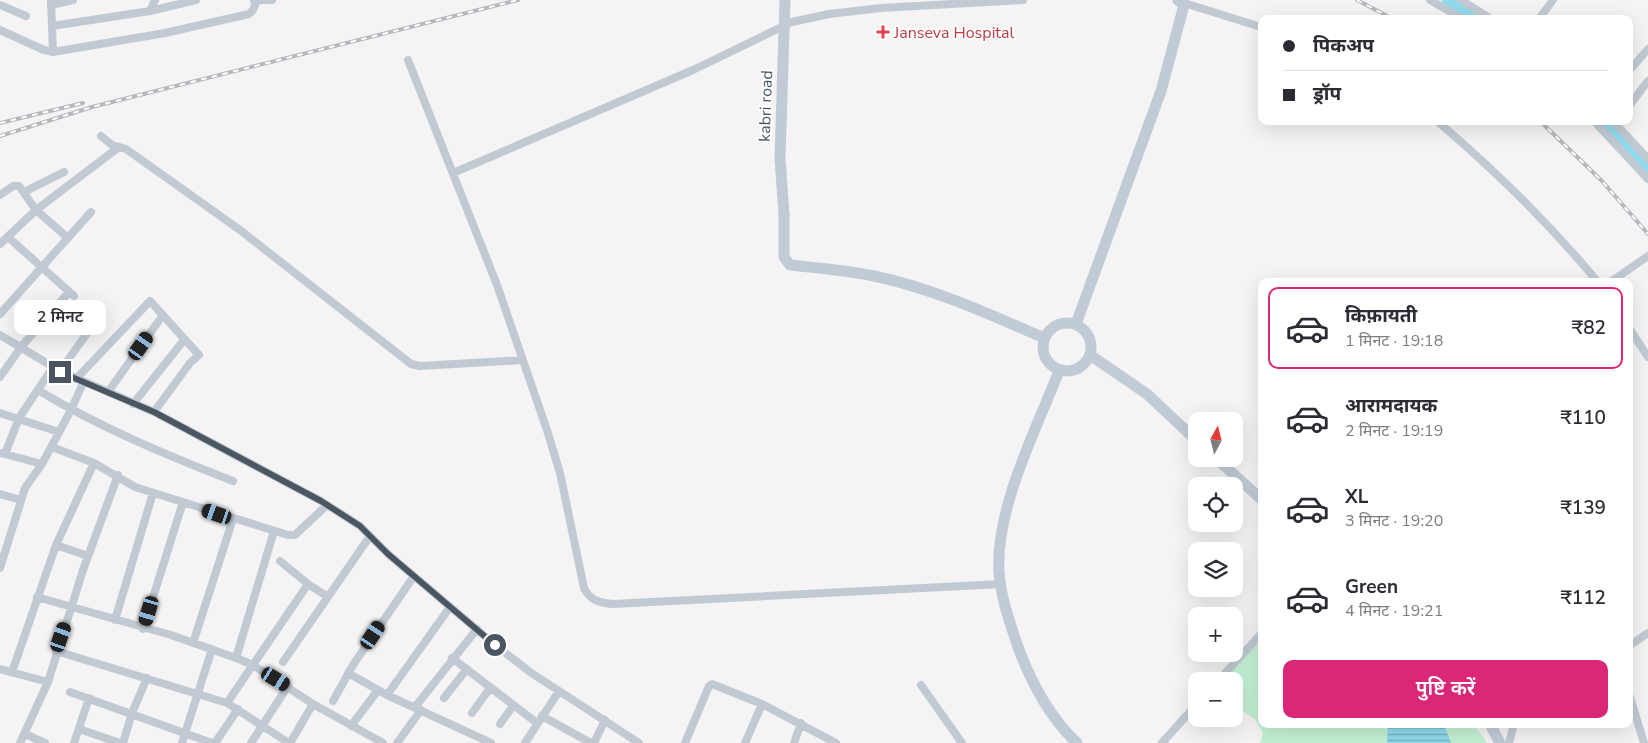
<!DOCTYPE html>
<html lang="hi">
<meta charset="utf-8">
<style>
:root{--surface:#fff;--page:#f7f7f7;--text:#2b2b33;--muted:#7c7c81;--line:#e1e1e2;--accent:#db2777}
body{margin:0;font-family:"Nunito Sans","Noto Sans Devanagari",sans-serif;background:var(--page);color:var(--text);height:100vh;display:flex;flex-direction:column;font-size:19px;white-space:nowrap}
*{box-sizing:border-box;margin:0}
p{font-size:16px;color:var(--muted)}
.icon{flex:none;width:28px;height:28px;fill:none;stroke:currentColor;stroke-width:2;stroke-linecap:round;stroke-linejoin:round}
.map{position:relative;flex:1;overflow:hidden}
.details{position:absolute;left:1258px;top:278px;width:375px;height:450px;display:flex;flex-direction:column;background:var(--surface);border-radius:10px;box-shadow:0 5px 20px #0002}
.details>*{flex:none}
.guide{position:absolute;left:1258px;top:15px;width:375px;height:110px;border-radius:10px;box-shadow:0 5px 20px #0002;display:grid;align-content:center;height:110px;padding:0 25px;background:var(--surface)}
.needle{width:32px;rotate:7deg}
.buttons{position:absolute;left:1188px;top:412px;display:grid;gap:10px}
.buttons a{display:grid;place-items:center;width:55px;height:55px;border-radius:10px;background:var(--surface);box-shadow:0 5px 20px #0002;font-size:25px}
.end{position:absolute;width:22px;height:22px;margin:-11px;border:6px solid #4a5661;background:#fff;box-shadow:0 0 0 2px #fff}
.from{border-radius:50%}
.bubble{position:absolute;height:35px;border-radius:10px;background:var(--surface);box-shadow:0 5px 20px #0002;font-size:16px;font-weight:600;line-height:35px;text-align:center}
.car{position:absolute;width:15px;height:30px;margin:-15px -8px;border-radius:6px;box-shadow:0 0 4px 1px #0007;background:linear-gradient(#222 24%,#8ab4d8 0 40%,#222 0 76%,#8ab4d8 0 86%,#222 0)}
.guide b{display:flex;align-items:center;gap:18px;height:48px;font-size:19px}
.guide b+b{border-top:1px solid var(--line)}
.guide i{width:12px;height:12px;background:var(--text)}
ul{padding:9px 0 0;list-style:none}
li{display:flex;align-items:center;gap:15px;height:82px;margin:0 10px 8px;padding:0 15px;border:2px solid transparent;border-radius:10px}
li div{flex:1}
li b{display:block;font-size:19px}
li em{font-style:normal;font-weight:600}
li.on{border-color:var(--accent)}
li>.icon{width:45px;height:45px;stroke-width:1.5}
.cta{display:flex;gap:10px;margin-top:auto;padding:10px 25px}
.cta a{flex:1;height:58px;border-radius:10px;background:var(--accent);color:#fff;font-size:20px;font-weight:600;line-height:58px;text-align:center}
.map>svg:first-child{display:block}
</style>
<div class="map">
<svg width="1648" height="743" viewBox="0 0 1648 743">
<defs>
<pattern id="water-rules" width="6" height="5" patternUnits="userSpaceOnUse" patternTransform="scale(1.25)"><rect width="6" height="5" fill="#90daee"/><path d="M0 2.5h6" fill="none" stroke="#78b4c4"/></pattern>
</defs>
<rect width="100%" height="100%" fill="#f5f3f3"/>
<!-- green -->
<path fill="#c3f1d5" d="M1261,639V724H1474L1487,743H1260L1263,733L1255,719L1234,705V681H1222Z"/>
<!-- water -->
<path fill="url(#water-rules)" d="M1388,724H1444L1451,743H1387Z"/>
<g fill="none" stroke-linecap="round" stroke-linejoin="round">
<!-- river -->
<path stroke="#90daee" stroke-width="11" d="M1447,0L1478,19
M1602,121L1648,171"/>
<!-- street -->
<path stroke="#c1cad2" stroke-width="8" d="M51,0L53,52
M254,0H272
M1430,0L1463,19
M1461,0L1491,19
M1184,3L1261,27
M0,5L26,16
M51,5L73,0
M150,11L155,0
M1539,19L1553,0
M52,26L150,11L196,0
M0,30L44,50L53,52L165,33L249,14L253,10L257,0
M408,60L497,285L547,430L560,473L584,588C590,600 599,603 613,604L1001,584
M1629,71L1648,49
M1629,106L1648,81
M1437,121C1497,172 1547,221 1597,281
M1594,121L1648,179
M1613,121L1648,159
M101,136L112,145L126,149L240,230L411,364L420,366L523,360
M453,173L693,70L792,22L829,14L881,8L1023,0
M24,192L64,172
M0,195L13,186H19L36,210L68,238
M8,237L74,296
M0,244L36,210L119,147
M1612,281L1648,256
M0,314L91,212
M1629,328L1648,357
M0,335L60,371L154,412L321,501L360,526L388,554L495,645L530,672L639,743
M60,371L88,332
M0,377L21,347L69,292
M76,379L150,301L199,355L190,363L154,412
M38,390C99,427 166,455 233,481
M108,392L163,315
M133,404L184,340
M0,413L59,432
M52,447L94,463L135,487L288,535H295L327,505
M1,453L42,464
M5,454L19,418L53,367
M0,494L21,500
M56,545L88,556
M280,561L308,584
M0,568L25,488L42,464L71,410L83,383
M37,597L171,635L236,658L253,665L313,704L383,743
M115,620L153,493
M143,629L183,502
M193,643L233,519
M1629,646L1648,633
M56,651L227,703L289,743
M236,658L274,531
M452,658L537,723
M283,662L370,536
M0,669L48,682
M12,672L56,545L94,463
M348,673L387,695L491,743
M1218,681L1261,634
M921,685L962,743
M70,692L212,743
M1629,694L1644,743
M387,695L450,607
M444,698L467,669
M333,701L353,665L414,576
M227,703L308,584L328,597
M415,707L477,629
M472,713L490,688
M542,716L591,743
M500,724L513,706
M351,726L378,690
M79,729L120,743
M25,734L45,743
M20,743L48,682L83,570L118,475
M74,743L89,698
M123,743L132,713L147,678
M182,743L212,649
M215,743L238,709
M251,743L288,686
M290,743L313,704
M397,743L421,710
M525,743L559,691
M594,743L605,720
M685,743L709,686L712,684L762,704L836,743
M745,743L762,704
M794,743L801,723
M1162,743L1196,705
M1509,743L1514,724"/>
<!-- secondary -->
<path stroke="#c1cbd6" stroke-width="11" d="M784,214V257L790,265C818,268 846,270 874,276C932,288 989,314 1044,338
M1043 347a24 24 0 1 1 48 0a24 24 0 1 1-48 0Z
M1076,324L1161,91L1184,5L1178,0
M1090,355L1147,394L1196,440
M1059,371C1036,430 995,509 999,573C1001,598 1010,623 1018,647C1031,682 1049,717 1077,743
M1217,459L1261,499
M1490,724L1500,743"/>
<!-- rail casing -->
<g stroke="#b5b8bd" stroke-width="4">
<path id="rail" d="M1357,0L1393,19
M1540,121L1602,181L1648,234
M0,123L83,103
M0,136L92,107L518,0"/>
</g>
<!-- rail -->
<use href="#rail" stroke="#fff" stroke-width="2" stroke-dasharray="5.5" stroke-linecap="butt"/>
<!-- secondary-bridge -->
<path stroke="#c1cbd6" stroke-width="11" d="M784,214L780,158L785,0"/>
</g>
<g fill="none" stroke-linecap="round" stroke-linejoin="round">
<!-- route -->
<path stroke="#4a5661" stroke-width="6" d="M60,372L154,412L321,501L360,526L388,554L495,645"/>
</g>
<!-- markers -->
<path fill="#e0444e" stroke="#fff" stroke-width="2" d="M880.5 24.5h5v5h5v5h-5v5h-5v-5h-5v-5h5z"/>
<g text-anchor="middle" stroke-width="4" stroke-linejoin="round" paint-order="stroke">
<!-- health labels -->
<g font-size="16" fill="#be3a42" stroke="#fff" text-anchor="start">
<text x="894" y="38">Janseva Hospital</text>
</g>
<!-- street labels -->
<g font-size="16" fill="#4a5661" stroke="#fff">
<text transform="translate(765 106) rotate(-88)" y="6">kabri road</text>
</g>
</g>
</svg>
<div class="buttons">
<a><svg class="needle" viewBox="-14 -14 28 28"><path d="M0-13l5 13h-10z" fill="#e53935"/><path d="M0 13l5-13h-10z" fill="#7c7c81"/></svg></a>
<a><svg class="icon" aria-label="locate" viewBox="0 0 24 24"><circle cx="12" cy="12" r="6"/><path d="M12 2v4M12 18v4M2 12h4M18 12h4"/></svg></a>
<a><svg class="icon" aria-label="layers" viewBox="0 0 24 24"><path d="M12 4l9 5-9 5-9-5zM3 14l9 5 9-5"/></svg></a>
<a>+</a>
<a>−</a>
</div>
<i class="end from" style="left:495px;top:645px"></i>
<i class="end" style="left:60px;top:372px"></i>
<div class="bubble" style="left:14px;top:300px;width:92px">2 मिनट</div>
<i class="car" style="left:141px;top:346px;rotate:35deg"></i>
<i class="car" style="left:217px;top:514px;rotate:289deg"></i>
<i class="car" style="left:149px;top:611px;rotate:197deg"></i>
<i class="car" style="left:373px;top:635px;rotate:34deg"></i>
<i class="car" style="left:61px;top:637px;rotate:19deg"></i>
<i class="car" style="left:276px;top:679px;rotate:121deg"></i>
<div class="guide">
<b><i class="from"></i>पिकअप</b>
<b><i></i>ड्रॉप</b>
</div>
<section class="details">
<ul>
<li class="on"><svg class="icon" aria-label="car" viewBox="0 0 24 24"><path d="M5 17H2v-5l4-1 3-4h7l3 4 3 1v5h-3M9 17h6M6 11h13"/><circle cx="7" cy="17" r="2"/><circle cx="17" cy="17" r="2"/></svg><div><b>किफ़ायती</b><p>1 मिनट · 19:18</p></div><em>₹82</em></li>
<li><svg class="icon" aria-label="car" viewBox="0 0 24 24"><path d="M5 17H2v-5l4-1 3-4h7l3 4 3 1v5h-3M9 17h6M6 11h13"/><circle cx="7" cy="17" r="2"/><circle cx="17" cy="17" r="2"/></svg><div><b>आरामदायक</b><p>2 मिनट · 19:19</p></div><em>₹110</em></li>
<li><svg class="icon" aria-label="car" viewBox="0 0 24 24"><path d="M5 17H2v-5l4-1 3-4h7l3 4 3 1v5h-3M9 17h6M6 11h13"/><circle cx="7" cy="17" r="2"/><circle cx="17" cy="17" r="2"/></svg><div><b>XL</b><p>3 मिनट · 19:20</p></div><em>₹139</em></li>
<li><svg class="icon" aria-label="car" viewBox="0 0 24 24"><path d="M5 17H2v-5l4-1 3-4h7l3 4 3 1v5h-3M9 17h6M6 11h13"/><circle cx="7" cy="17" r="2"/><circle cx="17" cy="17" r="2"/></svg><div><b>Green</b><p>4 मिनट · 19:21</p></div><em>₹112</em></li>
</ul>
<div class="cta"><a>पुष्टि करें</a></div>
</section>
</div>
